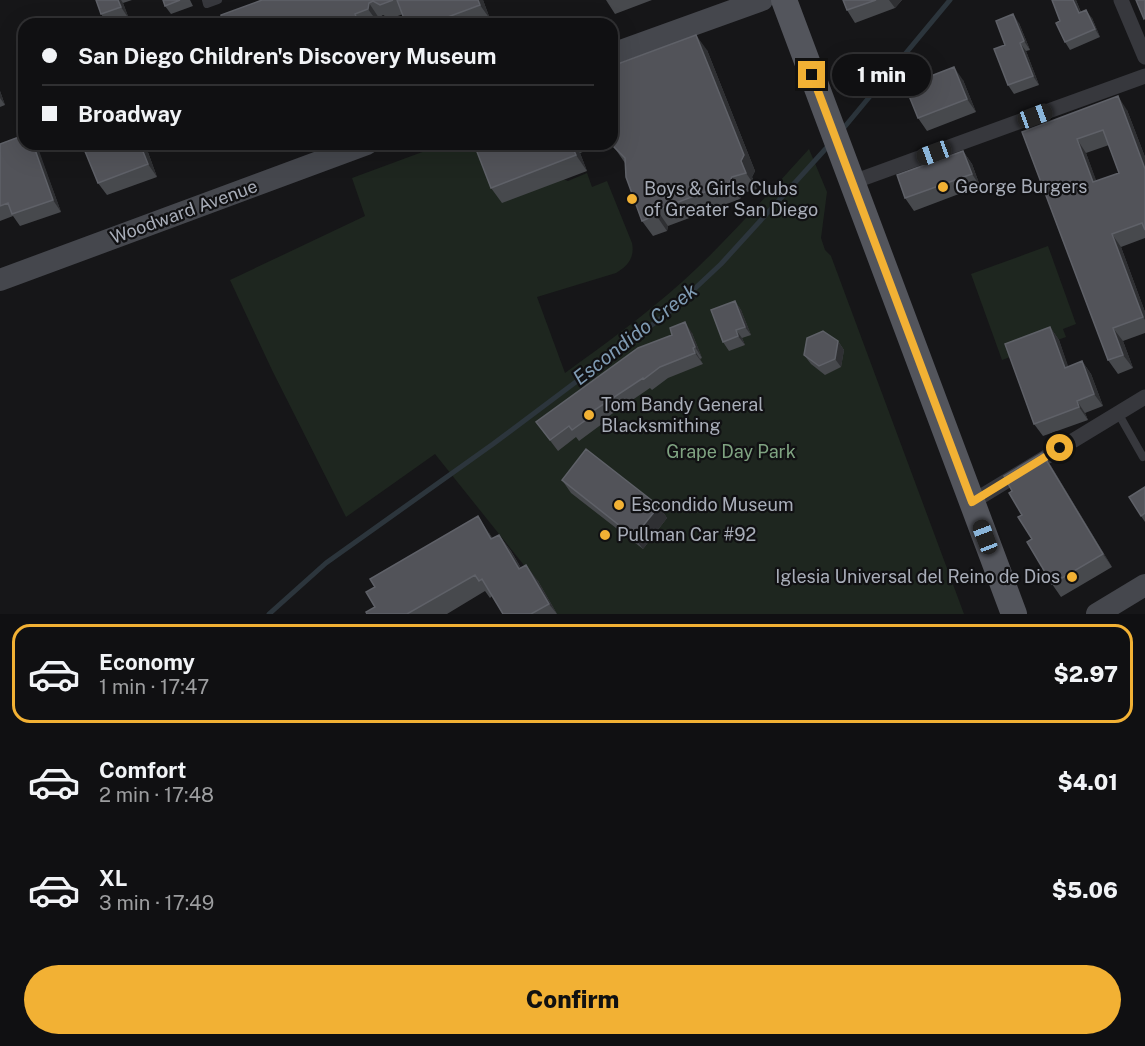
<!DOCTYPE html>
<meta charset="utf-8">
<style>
:root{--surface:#101012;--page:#19191b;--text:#f1f3f6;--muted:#9c9d9f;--line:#303032;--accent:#f2b134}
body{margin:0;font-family:"Public Sans",sans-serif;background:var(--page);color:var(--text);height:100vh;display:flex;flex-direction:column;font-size:22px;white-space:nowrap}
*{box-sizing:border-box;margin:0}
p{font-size:20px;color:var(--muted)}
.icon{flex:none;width:33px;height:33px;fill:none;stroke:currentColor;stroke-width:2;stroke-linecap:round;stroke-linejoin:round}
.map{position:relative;height:614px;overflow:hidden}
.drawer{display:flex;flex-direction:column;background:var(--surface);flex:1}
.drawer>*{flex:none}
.hud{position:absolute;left:18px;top:18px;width:600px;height:132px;border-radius:18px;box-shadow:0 6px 24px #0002,0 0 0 2px var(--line);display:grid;align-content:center;height:132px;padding:0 24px;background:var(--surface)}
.end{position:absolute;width:27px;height:27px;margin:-14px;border:8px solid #f2b134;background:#111;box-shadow:0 0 0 3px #111}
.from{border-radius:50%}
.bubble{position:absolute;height:42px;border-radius:21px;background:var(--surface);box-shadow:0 6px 24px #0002,0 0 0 2px var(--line);font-size:20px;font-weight:800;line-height:42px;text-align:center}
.car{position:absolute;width:18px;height:36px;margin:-18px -9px;border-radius:8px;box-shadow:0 0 4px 2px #0007;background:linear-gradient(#222 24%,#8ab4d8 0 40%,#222 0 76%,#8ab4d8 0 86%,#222 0)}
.hud b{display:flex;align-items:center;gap:21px;height:57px;font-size:22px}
.hud b+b{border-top:2px solid var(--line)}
.hud i{width:15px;height:15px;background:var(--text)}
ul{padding:10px 0 0;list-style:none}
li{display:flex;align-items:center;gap:18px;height:99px;margin:0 12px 9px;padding:0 12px;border:3px solid transparent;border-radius:18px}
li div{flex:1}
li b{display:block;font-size:22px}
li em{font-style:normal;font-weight:800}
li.active{border-color:var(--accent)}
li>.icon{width:54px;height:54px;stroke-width:1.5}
.cta{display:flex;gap:12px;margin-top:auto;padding:12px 24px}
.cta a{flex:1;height:69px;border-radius:36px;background:var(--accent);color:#111;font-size:24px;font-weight:800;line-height:69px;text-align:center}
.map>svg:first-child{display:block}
</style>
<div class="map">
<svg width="1145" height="614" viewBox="0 0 1145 614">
<rect width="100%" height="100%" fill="#161618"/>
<!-- green -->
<path fill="#1e261f" d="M444,144H479L568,181L587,173L592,187L607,181L632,243C635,257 628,266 616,273L537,297L565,373C605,344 645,315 682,282C727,241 768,194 809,149L827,192L821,238L825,250L831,256L964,614H552L527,569L435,454L346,517L272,370L230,280L365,216L352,178Z
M1048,246L1076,324L1063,329L1066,337L1002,360L971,274Z"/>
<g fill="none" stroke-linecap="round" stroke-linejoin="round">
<!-- stream -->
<path stroke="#2c353c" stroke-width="5" d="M842,130L950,0
M269,614L326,563L493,444L673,309L721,264L830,144"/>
<!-- lane -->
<path stroke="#37383d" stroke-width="8" d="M206,0L207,4L218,0
M384,21L385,24
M1118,413L1143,457L1145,456"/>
<!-- street -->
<path stroke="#37383d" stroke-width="15" d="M1121,0L1145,57
M853,182L1145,76
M972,502L1145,397"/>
<!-- secondary -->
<path stroke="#45474d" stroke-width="22" d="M612,54L762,0
M0,280L367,144
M1097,614L1145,585"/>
<!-- primary -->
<path stroke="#53555c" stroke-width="26" d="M784,0L1014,614"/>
</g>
<!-- wall -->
<path fill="#47494d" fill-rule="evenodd" d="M96,0H132L123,3L129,19L116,24H108L101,14Z
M163,0H190L193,6L171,14L165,6Z
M262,0H483L490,19L477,24H406L403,14L390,19L383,15L379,18L378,23L377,24H218Z
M606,0H652L615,14Z
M843,0H902L895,8L855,23L847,10Z
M1052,0H1076L1081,12L1092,18L1100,37L1070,50L1065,42L1060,21Z
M1019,23L1030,50L1026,51L1039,85L1014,94L1008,85L1005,45Z
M707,50L755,171L752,177L757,189L743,193L740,199L668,226L667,231L653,236L642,221L625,163L614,147Z
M963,80L976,112L927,131L918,118Z
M0,91L5,105L0,107Z
M1127,110L1145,157V238L1121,247L1145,312V333L1123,341L1133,368L1118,374L1108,360L1022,132ZM1109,145L1119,173L1096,181L1086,153Z
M0,144H36L61,212L20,226L13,216L0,221Z
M145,144L157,177L107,195L98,183Z
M474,144H604L580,153L587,171L502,203L491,188Z
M963,151L972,164L980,186L914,211L905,198Z
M735,301L741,310L751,335L742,338L745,345L729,351L723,342Z
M1050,327L1059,340L1068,367L1082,361L1091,374L1103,406L1085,413L1088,420L1043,436L1034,424Z
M692,333L702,358L700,359L703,364L668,378L652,390L650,388L600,422L602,424L579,441L576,437L558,451L536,422Z
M838,341L844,350L841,367L825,375L811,364L804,355Z
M1042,453L1051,466L1112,567L1061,597L1052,584L1032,539L1012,491Z
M562,480L659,506L667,518L643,549L571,493Z
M1145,487V522L1141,516Z
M489,533L493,539L499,535L511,551L521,568L538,581L557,614H503L492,596L490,598L485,591L447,614H367L375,607Z"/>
<!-- shaded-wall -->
<path fill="#2f3033" d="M118,0H121L123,3L129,19L121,7Z
M478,0H483L490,19L480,5Z
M889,0H902L895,8Z
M1073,0H1076L1084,21L1079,13Z
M369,3L379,18L378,23L368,9Z
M1086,10L1092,18L1100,37L1095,29Z
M1013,14L1019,23L1030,50L1024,41Z
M696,35L707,50L755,171L752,177L757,189L746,173Z
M1020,43L1026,51L1039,85L1033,76Z
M954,67L963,80L976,112L967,99Z
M0,91L5,105L0,98Z
M1118,96L1127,110L1145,157V169Z
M1077,139L1086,153L1102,196L1093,182Z
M33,144H36L37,145L61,212L53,200Z
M140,144H145L157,177L148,164Z
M571,144H573L580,153L587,171L576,155Z
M963,151L972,164L980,186L972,174Z
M732,177L743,193L740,199L729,183Z
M657,210L668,226L667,231L656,215Z
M1112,234L1121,247L1145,312V320L1143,317Z
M735,301L741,310L751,335L745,327Z
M685,322L692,333L702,358L695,347Z
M1050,327L1059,340L1073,380L1065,368Z
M1113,328L1123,341L1133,368L1123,355Z
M736,330L742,338L745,345L738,336Z
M838,341L844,350L841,367L835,359Z
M693,348L700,359L703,364L695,353Z
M1082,361L1091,374L1103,406L1094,394Z
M1077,401L1085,413L1088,420L1079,407Z
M1042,453L1051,466L1112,567L1103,554Z
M659,506L667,518L643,549L634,537Z
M478,516L489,533L503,556L491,539Z
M499,535L511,551L531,585L519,569Z
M526,565L538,581L557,614L549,604Z"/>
<!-- building -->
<path fill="#525359" stroke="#5f6168" stroke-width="1.5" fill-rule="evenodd" d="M96,0H118L121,7L101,14Z
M163,0H180L165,6Z
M262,0H393L380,5L373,1L369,3L368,9L355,14L359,24H218L221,23V15Z
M397,0H478L480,5L429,24H406Z
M843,0H876L847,10Z
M1052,0H1073L1079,13L1086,10L1095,29L1065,42L1056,23L1060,21Z
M1136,0H1145V18L1144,19Z
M1013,14L1024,41L1020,43L1033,76L1008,85L994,49L1005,45L996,21Z
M696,35L744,155L741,161L746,173L732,177L729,183L657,210L656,215L642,221L626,177L625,158L614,147L612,143V79H613L612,76V66Z
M954,67L967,99L918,118L905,86Z
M1118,96L1145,169V230L1142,223L1112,234L1143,317L1113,328L1123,355L1108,360L1022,132ZM1103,130L1119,173L1093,182L1077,139Z
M24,135V144H33L53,200L12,214L8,203L0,206V144Z
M82,144H140L148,164L98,183Z
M474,144H571L576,155L491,188Z
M963,151L972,174L905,198L897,175Z
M735,301L745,327L736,330L738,336L723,342L711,310Z
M685,322L695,347L693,348L695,353L660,367L644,379L643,378L593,411L594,414L572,430L569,426L550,440L536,422L638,348L672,335L670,328Z
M1050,327L1065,368L1082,361L1094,394L1077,401L1079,407L1034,424L1005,344Z
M823,331L838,341L835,359L819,366L804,355L807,338Z
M586,449L659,506L634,537L562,480Z
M1042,453L1103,554L1052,584L1027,542L1032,539L1018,517L1022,515L1009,493L1012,491L1004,476Z
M1145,487V513L1141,516L1129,497Z
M478,516L491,539L499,535L519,569L526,565L549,604L531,614H503L482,579L479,581L475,575L407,614H367L366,612L375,607L366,592L375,587L370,579Z"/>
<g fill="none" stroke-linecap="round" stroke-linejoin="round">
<!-- route -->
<path stroke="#f2b134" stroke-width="8" d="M812,75L972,502L1060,448"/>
</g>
<!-- markers -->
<g fill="#f2b134" stroke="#111113" stroke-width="2">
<circle cx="943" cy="187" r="6"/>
<circle cx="632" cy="199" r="6"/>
<circle cx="589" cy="415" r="6"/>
<circle cx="619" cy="505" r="6"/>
<circle cx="605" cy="535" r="6"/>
<circle cx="1072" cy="577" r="6"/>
</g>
<g text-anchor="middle" stroke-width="4.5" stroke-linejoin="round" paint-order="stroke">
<!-- poi labels -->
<g font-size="18" fill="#a8adb8" stroke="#111113" text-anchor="start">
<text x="955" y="193">George Burgers</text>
<text x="644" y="195">Boys &amp; Girls Clubs<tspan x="644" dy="21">of Greater San Diego</tspan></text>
<text x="601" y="411">Tom Bandy General<tspan x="601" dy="21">Blacksmithing</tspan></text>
<text x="631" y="511">Escondido Museum</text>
<text x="617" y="541">Pullman Car #92</text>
<text x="1060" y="583" text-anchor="end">Iglesia Universal del Reino de Dios</text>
</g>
<!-- street labels -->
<g font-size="18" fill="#a8adb8" stroke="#111113">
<text transform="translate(184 212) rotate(-20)" y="6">Woodward Avenue</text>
</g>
<!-- park labels -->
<g font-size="18" fill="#7fa381" stroke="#111113">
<text x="731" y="458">Grape Day Park</text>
</g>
<!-- water labels -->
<g font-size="20" font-style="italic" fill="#7f9bb3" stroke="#111113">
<text transform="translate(635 334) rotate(-38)" y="7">Escondido Creek</text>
</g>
</g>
</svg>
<i class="end from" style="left:1060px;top:448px"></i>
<i class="end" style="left:812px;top:75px"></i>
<div class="bubble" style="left:832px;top:54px;width:99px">1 min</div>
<i class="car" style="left:1035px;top:116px;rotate:70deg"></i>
<i class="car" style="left:934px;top:153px;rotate:250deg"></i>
<i class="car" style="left:985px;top:537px;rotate:339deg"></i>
<div class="hud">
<b><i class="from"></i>San Diego Children's Discovery Museum</b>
<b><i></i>Broadway</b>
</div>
</div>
<section class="drawer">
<ul>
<li class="active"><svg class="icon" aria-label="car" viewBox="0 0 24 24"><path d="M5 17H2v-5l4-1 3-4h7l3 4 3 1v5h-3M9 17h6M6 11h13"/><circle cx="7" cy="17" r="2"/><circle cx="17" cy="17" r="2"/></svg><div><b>Economy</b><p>1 min · 17:47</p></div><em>$2.97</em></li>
<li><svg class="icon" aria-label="car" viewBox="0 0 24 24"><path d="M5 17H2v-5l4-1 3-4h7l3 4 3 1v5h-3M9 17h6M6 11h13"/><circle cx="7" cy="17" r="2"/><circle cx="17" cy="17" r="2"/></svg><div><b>Comfort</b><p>2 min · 17:48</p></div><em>$4.01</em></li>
<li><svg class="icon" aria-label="car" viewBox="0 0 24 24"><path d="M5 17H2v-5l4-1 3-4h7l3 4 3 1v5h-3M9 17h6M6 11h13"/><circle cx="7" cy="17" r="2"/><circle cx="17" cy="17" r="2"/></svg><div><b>XL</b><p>3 min · 17:49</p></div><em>$5.06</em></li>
</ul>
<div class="cta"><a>Confirm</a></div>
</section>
